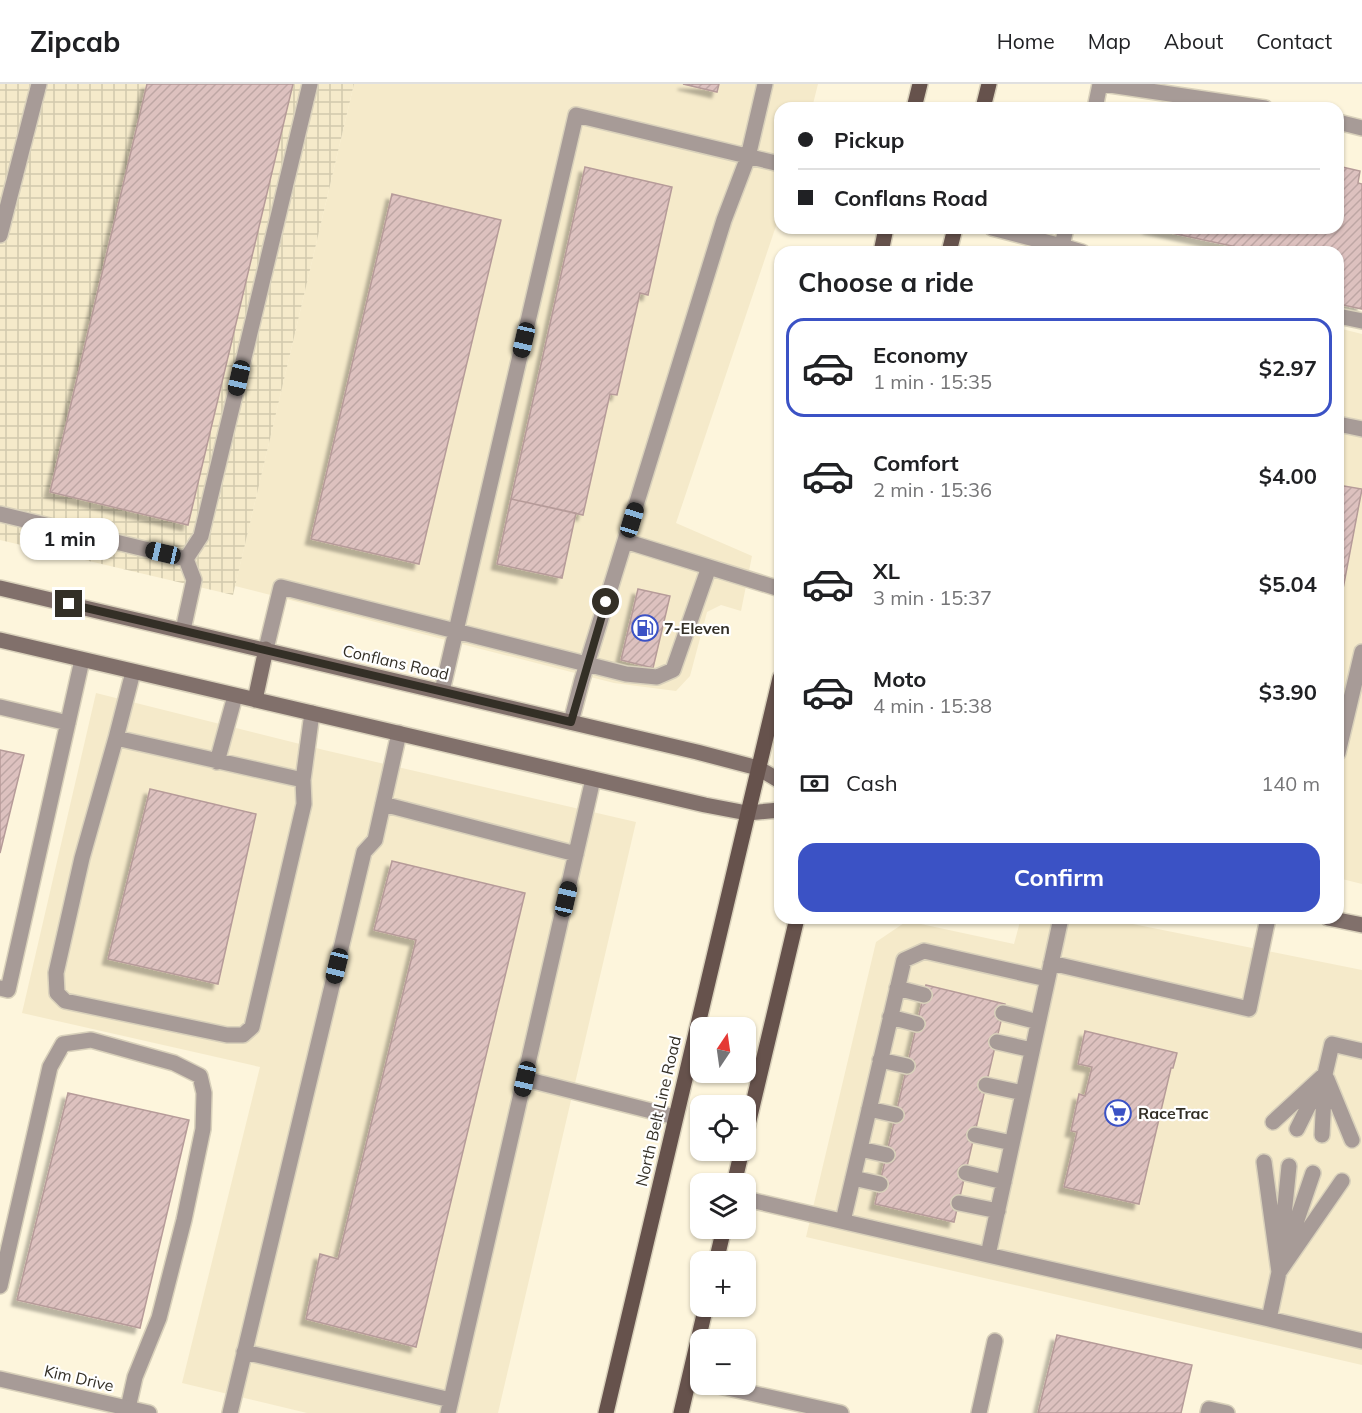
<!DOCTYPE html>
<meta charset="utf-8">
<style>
:root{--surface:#fff;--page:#f6f6f6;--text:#202124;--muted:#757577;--line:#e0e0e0;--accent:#3b52c5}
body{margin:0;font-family:Mulish,sans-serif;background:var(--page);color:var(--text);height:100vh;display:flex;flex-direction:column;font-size:22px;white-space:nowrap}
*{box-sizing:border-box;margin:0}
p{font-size:20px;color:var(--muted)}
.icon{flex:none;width:33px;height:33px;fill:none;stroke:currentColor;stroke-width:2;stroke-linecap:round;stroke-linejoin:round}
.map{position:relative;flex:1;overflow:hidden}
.panel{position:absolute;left:774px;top:162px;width:570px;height:678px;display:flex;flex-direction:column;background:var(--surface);border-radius:18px;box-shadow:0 2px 4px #0004}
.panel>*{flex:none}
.hud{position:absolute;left:774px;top:18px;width:570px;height:132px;border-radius:18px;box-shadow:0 2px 4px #0004;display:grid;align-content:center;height:132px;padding:0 24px;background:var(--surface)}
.needle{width:39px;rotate:13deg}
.buttons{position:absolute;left:690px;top:933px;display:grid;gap:12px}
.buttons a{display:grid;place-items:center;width:66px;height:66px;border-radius:12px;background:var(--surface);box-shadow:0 2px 4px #0004;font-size:30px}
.end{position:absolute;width:27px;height:27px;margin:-14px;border:8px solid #332f26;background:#fff;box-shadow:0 0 0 3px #fff}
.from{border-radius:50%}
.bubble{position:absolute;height:42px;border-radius:18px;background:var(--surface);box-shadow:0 2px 4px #0004;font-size:20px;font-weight:700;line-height:42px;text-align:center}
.car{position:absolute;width:18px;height:36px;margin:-18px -9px;border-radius:8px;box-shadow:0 0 4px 2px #0007;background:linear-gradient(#222 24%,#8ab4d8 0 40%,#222 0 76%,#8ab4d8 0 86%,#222 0)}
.hud b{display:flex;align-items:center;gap:21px;height:57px;font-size:22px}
.hud b+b{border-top:2px solid var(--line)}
.hud i{width:15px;height:15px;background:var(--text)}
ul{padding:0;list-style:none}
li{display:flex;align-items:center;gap:18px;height:99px;margin:0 12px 9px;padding:0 12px;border:3px solid transparent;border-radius:18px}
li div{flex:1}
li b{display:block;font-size:22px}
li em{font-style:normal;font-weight:700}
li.on{border-color:var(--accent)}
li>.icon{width:54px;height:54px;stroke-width:1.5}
h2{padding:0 24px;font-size:27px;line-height:72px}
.pay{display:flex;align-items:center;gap:15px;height:66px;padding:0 24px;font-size:22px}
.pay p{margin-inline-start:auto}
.primary-button{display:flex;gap:12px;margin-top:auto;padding:12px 24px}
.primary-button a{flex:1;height:69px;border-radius:18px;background:var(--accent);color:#fff;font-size:24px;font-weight:700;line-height:69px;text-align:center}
header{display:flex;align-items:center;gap:36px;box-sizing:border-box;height:84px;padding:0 30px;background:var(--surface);border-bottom:2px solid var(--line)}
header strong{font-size:28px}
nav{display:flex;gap:33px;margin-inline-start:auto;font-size:21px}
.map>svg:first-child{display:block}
</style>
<header>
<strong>Zipcab</strong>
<nav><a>Home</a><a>Map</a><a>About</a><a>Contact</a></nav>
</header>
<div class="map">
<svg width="1362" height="1329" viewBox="0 0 1362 1329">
<defs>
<pattern id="industrial-grid" width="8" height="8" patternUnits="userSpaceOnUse" patternTransform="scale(1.5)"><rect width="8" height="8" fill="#f5eaca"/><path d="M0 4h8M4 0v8" fill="none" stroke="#d2c9ad"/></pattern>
<pattern id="building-hatch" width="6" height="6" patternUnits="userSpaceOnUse" patternTransform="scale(1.5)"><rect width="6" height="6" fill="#ddc1bf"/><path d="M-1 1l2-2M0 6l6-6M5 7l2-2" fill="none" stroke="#bea6a4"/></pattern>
<filter id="shadow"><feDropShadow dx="-5.5" dy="5.5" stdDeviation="1.5" flood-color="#0004"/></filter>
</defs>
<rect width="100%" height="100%" fill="#fdf5dc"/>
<!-- built -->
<path fill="#f5eaca" d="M354,0H818L812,24H780V130L676,439L752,472L741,527L721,521L707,528L690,592L676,607L614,599L235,502Z
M1338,244L1362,250V800L1338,794Z
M96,609L324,666L636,738L498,1329H307L182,1299L260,983L22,929Z
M1021,834H1103L1362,886V1281L806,1153L876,858L907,837L1014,860Z"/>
<!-- industrial -->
<path fill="url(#industrial-grid)" d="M0,0H354L233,511L0,456Z"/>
<!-- building -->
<path fill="url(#building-hatch)" stroke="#b69b99" stroke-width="1.5" filter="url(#shadow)" d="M147,0H293L188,441L50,408Z
M683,0H719L717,8Z
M1338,82L1360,87L1358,99L1362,100V225L1338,220V168H1260L1148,144H1338Z
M585,83L672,103L648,211L640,209L617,311L610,310L583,431L511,415Z
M392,110L501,136L419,480L311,455Z
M1338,401L1362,405L1342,510L1338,509Z
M511,415L576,429L562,494L497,480Z
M638,505L670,512L653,584L621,576Z
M0,666L24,671L0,769Z
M150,705L256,730L218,900L108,875Z
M392,777L525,809L416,1263L306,1235L320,1170L338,1175L416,856L374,846Z
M926,901L1005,920L954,1138L875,1120Z
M1085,947L1177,969L1173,984H1171L1139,1120L1064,1103L1077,1048L1071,1047L1079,1010L1085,1012L1092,983L1078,980Z
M68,1009L189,1036L140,1244L17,1216Z
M1057,1251L1192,1281L1181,1329H1038Z"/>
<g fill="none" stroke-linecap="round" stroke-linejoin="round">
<!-- lane casing -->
<g stroke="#d9d1bb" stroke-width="18">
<path id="lane" d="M1103,0L1265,24
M1095,24L1100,0
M1338,38L1362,44
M992,144L1062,162L1066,144
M0,151L39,0
M1062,162L1082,168
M1338,232L1362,237
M1338,340L1362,345
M0,430L186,475L201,452L310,0
M625,457L780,505
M183,546L194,496L186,475
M266,565L281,503L626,590L657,593L673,586L709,483
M133,588L116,654L303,696
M442,607L576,31L780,80
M0,623L68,639
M571,638L582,596L724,136L748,73L765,0
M116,654L82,774L56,889L57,909L65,917L227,951H243L252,943L304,720L303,696L312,629
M1338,669L1362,568
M217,678L235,612
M383,720L576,770
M1051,879L1249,925L1268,834
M0,904L8,906L82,576
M897,904L924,911
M1003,929L1038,938
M890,933L917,940
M997,958L1032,966
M880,976L907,982
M525,995L675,1033
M1327,995L1352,1056
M986,1001L1023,1009
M869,1025L896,1031
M1273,1038L1325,990
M1297,1045L1319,1001
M975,1051L1012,1059
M1322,1051L1325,990L1332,960L1362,967
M860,1065L887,1071
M1264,1078L1279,1188L1269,1235L1362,1257
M966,1089L1004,1098
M853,1094L880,1100
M746,1115L988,1171L1061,834
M959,1119L998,1127
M843,1137L904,876L924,867L1047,895
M1281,1161L1289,1082
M1287,1165L1313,1089
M988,1171L1269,1235
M1279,1188L1342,1097
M0,1202L50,983L63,960L91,956L174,979L200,992L204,1009L203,1045L184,1136L159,1234L135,1293L128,1324
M244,1268L451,1316
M710,1300L841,1329
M230,1329L364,768L375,756L399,649
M448,1329L593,695
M979,1329L995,1257
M1208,1329L1209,1325L1227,1329"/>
</g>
<!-- street casing -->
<g stroke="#d9d1bb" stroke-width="18">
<path id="street" d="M0,1295L149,1329"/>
</g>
<!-- secondary casing -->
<g stroke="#d9d1bb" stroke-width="18">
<path id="secondary" d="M0,504L697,668L758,684L780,697
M0,556L705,721L747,729L780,726
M255,616L266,565
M1328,834L1362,841"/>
</g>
<!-- primary casing -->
<g stroke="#d9d1bb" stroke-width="18">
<path id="primary" d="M914,24L920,0
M983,24L989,0
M881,168L886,144
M949,168L955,144
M746,1049L797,834
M734,1100L742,1066
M716,1178L724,1144
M606,1329L780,594
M681,1329L706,1222"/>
</g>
<!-- lane -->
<use href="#lane" stroke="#a79b97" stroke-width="15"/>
<!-- street -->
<use href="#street" stroke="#a79b97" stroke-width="15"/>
<!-- secondary -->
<use href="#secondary" stroke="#81706b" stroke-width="15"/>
<!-- primary -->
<use href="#primary" stroke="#66524c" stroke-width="15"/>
</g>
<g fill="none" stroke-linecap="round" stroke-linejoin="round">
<!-- route -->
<path stroke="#332f26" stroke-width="8" d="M69,520L571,638L606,518"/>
</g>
<!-- icons -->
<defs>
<g id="fuel-ring" transform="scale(1.35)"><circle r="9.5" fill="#fff" stroke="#3b52c5" stroke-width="1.5"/><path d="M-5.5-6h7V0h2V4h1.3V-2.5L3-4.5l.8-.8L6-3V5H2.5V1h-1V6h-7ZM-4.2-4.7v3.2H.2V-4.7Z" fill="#3b52c5"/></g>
<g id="supermarket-ring" transform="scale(1.35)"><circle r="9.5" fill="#fff" stroke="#3b52c5" stroke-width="1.5"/><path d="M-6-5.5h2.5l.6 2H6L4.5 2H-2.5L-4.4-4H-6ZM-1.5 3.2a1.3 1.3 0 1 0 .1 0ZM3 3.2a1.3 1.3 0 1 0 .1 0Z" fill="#3b52c5"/></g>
</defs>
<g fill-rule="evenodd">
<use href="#fuel-ring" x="645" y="544"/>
<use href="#supermarket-ring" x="1118" y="1029"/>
</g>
<g text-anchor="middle" stroke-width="4.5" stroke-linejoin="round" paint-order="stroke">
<!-- poi labels -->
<g font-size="16" font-weight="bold" fill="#332f26" stroke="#fff" text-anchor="start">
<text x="664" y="550">7-Eleven</text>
<text x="1138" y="1035">RaceTrac</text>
</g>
<!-- street labels -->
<g font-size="16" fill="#332f26" stroke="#fff">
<text transform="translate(396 578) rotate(13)" y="6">Conflans Road</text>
<text transform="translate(658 1027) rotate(-77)" y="6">North Belt Line Road</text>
<text transform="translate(79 1294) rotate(13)" y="6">Kim Drive</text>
</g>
</g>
</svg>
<div class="buttons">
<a><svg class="needle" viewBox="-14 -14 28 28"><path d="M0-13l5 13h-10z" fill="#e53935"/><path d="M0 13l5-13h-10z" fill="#757577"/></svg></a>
<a><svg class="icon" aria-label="locate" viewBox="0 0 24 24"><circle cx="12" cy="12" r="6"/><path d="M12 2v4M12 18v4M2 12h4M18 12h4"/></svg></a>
<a><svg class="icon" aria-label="layers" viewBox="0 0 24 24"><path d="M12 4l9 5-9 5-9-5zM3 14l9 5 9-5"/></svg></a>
<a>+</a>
<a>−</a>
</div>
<i class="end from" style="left:606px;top:518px"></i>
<i class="end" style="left:69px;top:520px"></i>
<div class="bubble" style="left:20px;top:434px;width:99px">1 min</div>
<i class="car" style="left:524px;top:256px;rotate:193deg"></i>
<i class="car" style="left:239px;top:294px;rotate:193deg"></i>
<i class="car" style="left:632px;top:436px;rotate:17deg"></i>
<i class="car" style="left:163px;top:469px;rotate:283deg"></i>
<i class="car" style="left:566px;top:815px;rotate:13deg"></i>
<i class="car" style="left:337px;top:882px;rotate:194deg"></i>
<i class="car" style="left:525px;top:995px;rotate:193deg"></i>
<div class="hud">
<b><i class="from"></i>Pickup</b>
<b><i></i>Conflans Road</b>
</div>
<section class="panel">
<h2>Choose a ride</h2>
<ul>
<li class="on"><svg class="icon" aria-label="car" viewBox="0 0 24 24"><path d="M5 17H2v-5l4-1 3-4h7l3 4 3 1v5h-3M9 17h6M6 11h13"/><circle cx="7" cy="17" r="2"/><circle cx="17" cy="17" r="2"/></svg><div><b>Economy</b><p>1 min · 15:35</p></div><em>$2.97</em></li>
<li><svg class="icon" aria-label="car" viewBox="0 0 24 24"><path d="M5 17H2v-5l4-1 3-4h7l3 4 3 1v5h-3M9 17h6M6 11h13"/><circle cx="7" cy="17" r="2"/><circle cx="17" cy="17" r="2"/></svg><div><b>Comfort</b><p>2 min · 15:36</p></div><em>$4.00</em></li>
<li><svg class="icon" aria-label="car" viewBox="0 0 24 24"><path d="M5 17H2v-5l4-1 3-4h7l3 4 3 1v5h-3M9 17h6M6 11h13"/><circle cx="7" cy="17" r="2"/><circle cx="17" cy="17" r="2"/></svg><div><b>XL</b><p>3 min · 15:37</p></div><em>$5.04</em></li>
<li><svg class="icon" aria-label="car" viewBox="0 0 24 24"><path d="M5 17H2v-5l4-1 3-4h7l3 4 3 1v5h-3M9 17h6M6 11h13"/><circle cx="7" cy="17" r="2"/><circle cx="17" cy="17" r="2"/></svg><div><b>Moto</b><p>4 min · 15:38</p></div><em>$3.90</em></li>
</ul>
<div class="pay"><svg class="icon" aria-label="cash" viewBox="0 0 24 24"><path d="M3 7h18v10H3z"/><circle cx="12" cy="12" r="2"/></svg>Cash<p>140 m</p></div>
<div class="primary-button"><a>Confirm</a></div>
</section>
</div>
